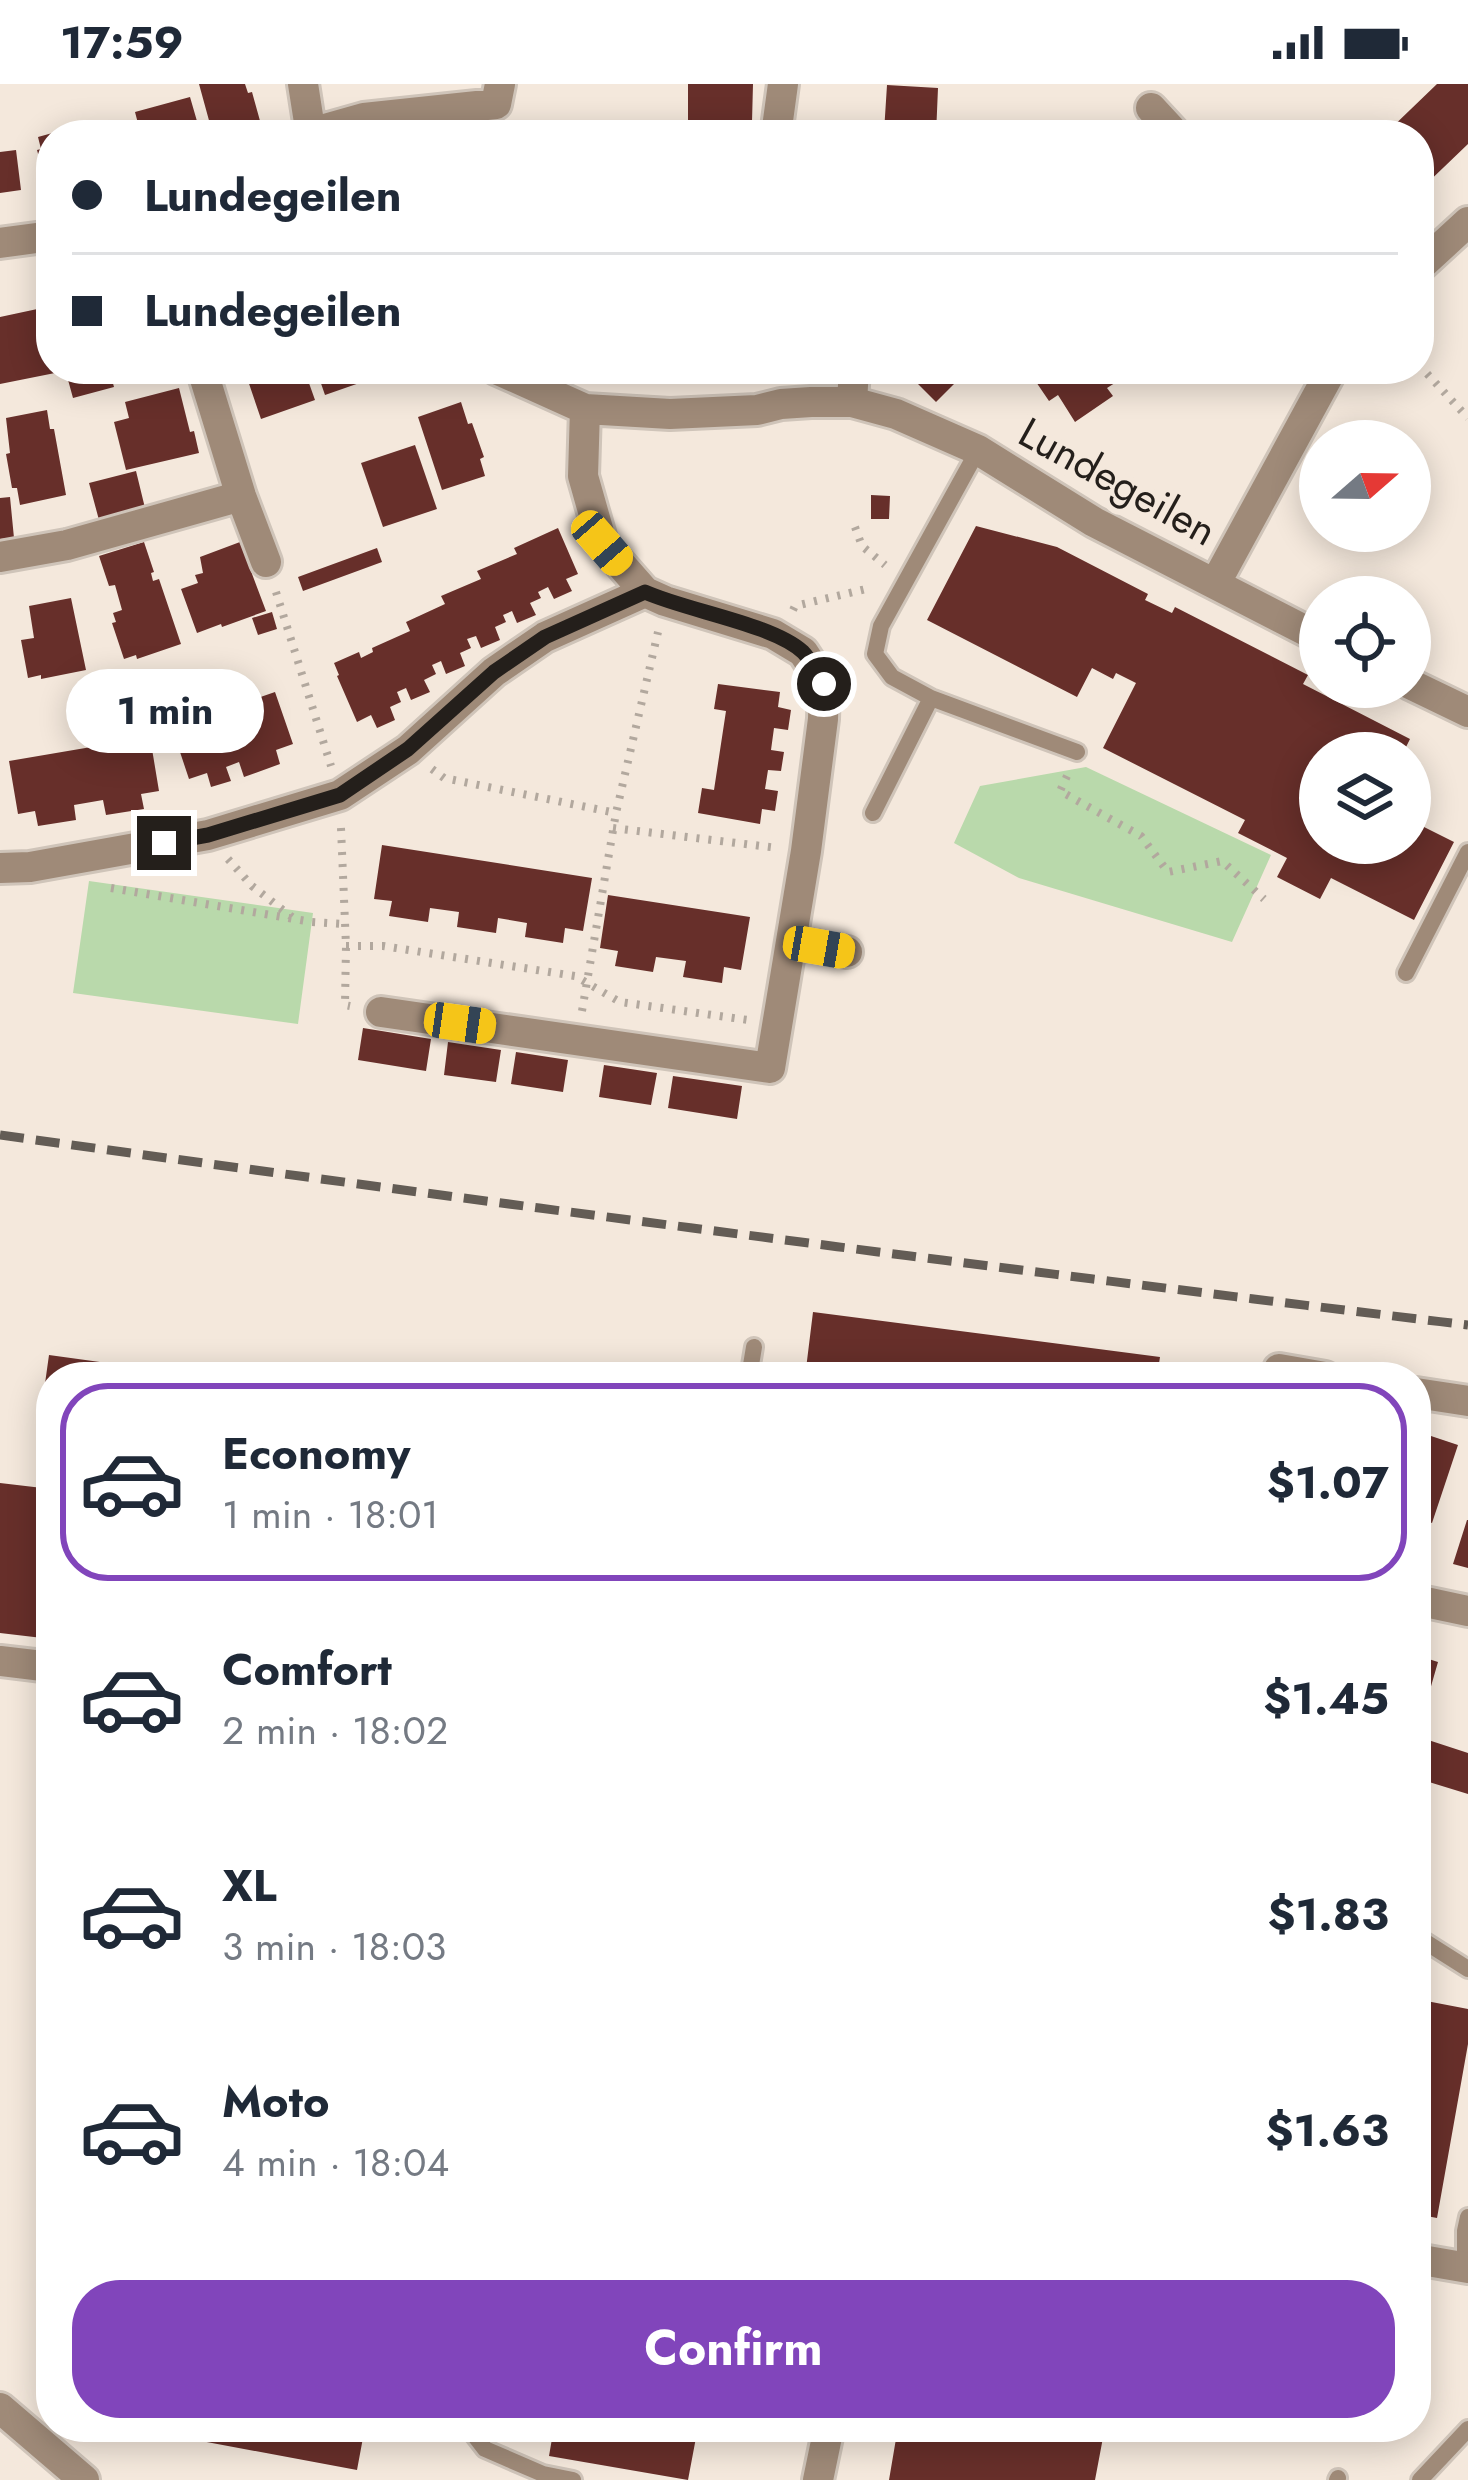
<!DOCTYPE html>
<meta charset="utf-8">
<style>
:root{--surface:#fff;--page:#f2f2f3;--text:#1f2937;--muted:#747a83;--line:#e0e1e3;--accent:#8145bb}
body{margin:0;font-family:Jost,sans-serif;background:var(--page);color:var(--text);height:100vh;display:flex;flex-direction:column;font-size:45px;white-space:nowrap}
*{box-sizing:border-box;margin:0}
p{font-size:39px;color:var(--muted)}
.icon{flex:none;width:66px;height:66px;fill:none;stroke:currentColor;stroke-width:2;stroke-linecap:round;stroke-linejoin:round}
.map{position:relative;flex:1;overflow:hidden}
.details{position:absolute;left:36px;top:1278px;width:1395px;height:1080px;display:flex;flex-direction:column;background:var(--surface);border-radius:48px;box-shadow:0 6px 30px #0003}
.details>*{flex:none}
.banner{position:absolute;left:36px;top:36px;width:1398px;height:264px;border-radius:48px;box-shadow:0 6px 30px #0003;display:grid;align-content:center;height:264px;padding:0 36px;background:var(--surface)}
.needle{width:78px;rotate:70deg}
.fabs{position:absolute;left:1299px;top:336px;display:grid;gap:24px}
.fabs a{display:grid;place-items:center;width:132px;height:132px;border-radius:50%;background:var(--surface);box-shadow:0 6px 30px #0003;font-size:60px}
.end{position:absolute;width:54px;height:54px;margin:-27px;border:15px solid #241f1b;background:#fff;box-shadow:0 0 0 6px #fff}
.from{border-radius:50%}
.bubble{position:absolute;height:84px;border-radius:42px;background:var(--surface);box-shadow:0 6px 30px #0003;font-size:39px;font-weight:700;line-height:84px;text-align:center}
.car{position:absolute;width:36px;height:72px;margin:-36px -18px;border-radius:15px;box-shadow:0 0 9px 3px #0007;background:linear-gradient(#f5c518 24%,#345 0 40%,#f5c518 0 76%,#345 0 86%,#f5c518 0)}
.banner b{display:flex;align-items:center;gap:42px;height:114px;font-size:45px}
.banner b+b{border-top:3px solid var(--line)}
.banner i{width:30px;height:30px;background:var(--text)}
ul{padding:21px 0 0;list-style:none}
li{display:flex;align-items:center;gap:36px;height:198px;margin:0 24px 18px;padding:0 12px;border:6px solid transparent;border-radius:48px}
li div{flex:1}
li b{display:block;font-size:45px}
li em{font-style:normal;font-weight:700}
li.selected{border-color:var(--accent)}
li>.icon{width:108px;height:108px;stroke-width:1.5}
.primary-button{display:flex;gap:24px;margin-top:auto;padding:24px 36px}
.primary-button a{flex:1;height:138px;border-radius:48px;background:var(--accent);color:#fff;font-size:48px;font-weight:700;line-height:138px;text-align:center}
.status{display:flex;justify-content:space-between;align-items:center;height:84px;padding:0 60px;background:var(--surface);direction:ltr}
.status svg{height:33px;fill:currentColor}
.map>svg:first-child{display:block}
</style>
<div class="status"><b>17:59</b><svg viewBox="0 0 49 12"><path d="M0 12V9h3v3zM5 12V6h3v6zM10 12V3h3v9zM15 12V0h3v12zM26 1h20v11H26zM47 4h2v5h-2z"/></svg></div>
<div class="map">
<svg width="1468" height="2396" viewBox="0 0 1468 2396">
<rect width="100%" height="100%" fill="#f4e8dc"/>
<!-- green -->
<path fill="#b9d9ab" d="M1086,683L1271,771L1232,858L1019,794L954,759L980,702Z
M89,797L313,829L298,940L73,909Z"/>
<!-- building -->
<path fill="#672f2a" d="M199,0H245L248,9L252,8L262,44L258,45L259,51H213Z
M688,0H753L752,38H688Z
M1437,0H1468V60L1419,107V51H1384Z
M887,1L938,4L936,51H895V49L884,48Z
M190,13L201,51H141L135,28Z
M109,36L113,51H98L95,39Z
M74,43L76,51L51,50L50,114L37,66L41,65L38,53Z
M16,66L21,106L0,109V68Z
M42,224L51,285H54L55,289L0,300V233Z
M65,285H109L114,303L73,314Z
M244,285H304L315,316L261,335Z
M316,285H364L368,296L325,311Z
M912,285H969L936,318L908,290Z
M1043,285H1111L1118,297L1107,304L1113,312L1075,338L1058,311L1049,317L1032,292Z
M179,304L190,348L194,347L199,369L126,386L114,338L129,334L125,318Z
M461,318L468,340L472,339L484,373L480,375L485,392L442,406L418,333Z
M47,326L50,345H54L66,411L20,421L17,404H12L6,370L10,369L6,334Z
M415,361L437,425L383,443L361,379Z
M136,387L145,424L99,436L89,399Z
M871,411L890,412L889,435H871Z
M10,413L14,454L0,455V414Z
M976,442L1057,463L1148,510L1145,516L1172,529L1175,523L1308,591L1303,600L1410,655L1403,669H1320V759H1410V736L1454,758L1414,836L1331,794L1320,815L1277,793L1287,774L1238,749L1245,736L1103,664L1136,599L1116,589L1113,595L1092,584L1077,613L927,536Z
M558,444L578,490L566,495L572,507L554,515L548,503L538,508L541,514L530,519L536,531L517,539L512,527L503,531L506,538L495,543L500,556L481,564L476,552L467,555L471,564L460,569L465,582L446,590L441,577L432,581L436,590L424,596L430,608L411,616L406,604L397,608L401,618L390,623L395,636L377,644L371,631L357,638L337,592L339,591L334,579L359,568L361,574L373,568L372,564L410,547L406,538L445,520L441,512L481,495L477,487L517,470L514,464Z
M144,458L154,488L151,489L153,497L159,495L181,560L137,575L136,571L124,575L112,539L116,538L113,529L122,526L115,501L109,502L99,472Z
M240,458L266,527L222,543L221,540L197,549L181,505L198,499L195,491L203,489L200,473Z
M377,464L382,478L303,507L298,493Z
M71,514L86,586L41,595V591L28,594L21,556L34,554L29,522Z
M272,528L277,545L258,551L252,534Z
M718,600L780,608L778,623L791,626L788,646L774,644L771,666L784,668L781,687L768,686L765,705L778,707L775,727L762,725L760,740L698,729L702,704L714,706L726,627L714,625Z
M275,608L293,660L276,666L280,680L244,693L239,678L226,683L231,697L211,703L207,689L189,695L172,644Z
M150,653L159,707L141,710L144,725L106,731L103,716L74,721L76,736L38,742L35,727L18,730L9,677Z
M382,761L592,794L583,847L565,844L563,859L525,853L527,839L498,834L496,849L457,843L459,828L430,824L428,838L389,832L392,817L374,815Z
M608,811L750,833L741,886L724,883L722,899L683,893L686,877L656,873L653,888L615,882L618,867L600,864Z
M363,944L431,955L426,987L358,976Z
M448,958L501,966L496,998L444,991Z
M516,968L568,976L563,1008L511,1000Z
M604,981L657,989L651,1021L599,1013Z
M673,992L742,1002L737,1035L668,1024Z
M813,1228L1160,1273L1157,1293H805Z
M49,1271L187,1290V1293H51V1330L41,1328Z
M1416,1347L1458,1361L1432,1439L1416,1433Z
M0,1399L51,1405V1555L0,1549Z
M1467,1436H1468V1484L1453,1480Z
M1416,1571L1438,1578L1417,1651H1416Z
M1416,1652L1468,1669V1710L1416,1694Z
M1416,1915L1468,1925V1960L1437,2134L1416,2130Z
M159,2343H365L357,2386L164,2350Z
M554,2343H698L688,2396L549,2372Z
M898,2343H1105L1095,2396H889Z"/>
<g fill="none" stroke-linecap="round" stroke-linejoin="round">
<!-- lane casing -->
<g stroke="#cfc4b9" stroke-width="22">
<path id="lane" d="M978,366L881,542L875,570L892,593L931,614L1077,668
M873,729L931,614
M1406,889L1468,768
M749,1293L754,1263
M1416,1852L1468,1885
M1465,2184V2147L1468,2133
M468,2343L485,2365L543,2390L573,2396
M1337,2396L1338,2394
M1420,2396L1468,2345"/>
</g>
<!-- street casing -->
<g stroke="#cfc4b9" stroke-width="36">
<path id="street" d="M303,0L311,51
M1151,24L1176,51
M311,49L364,34L496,20L500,0
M776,51L783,0
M0,159L51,152
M1419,183L1468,138
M202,285L241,412L266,478
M496,285L585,325L670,330L757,326L781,320L811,318H852L896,330L978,366L1094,438L1320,554
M852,318L854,285
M0,473L67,461L241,412
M1215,500L1332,285
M1410,600L1468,628
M0,784L30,783L208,751L340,711L408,666L494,588L545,553L645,508
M792,858L847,868
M381,928L770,984L806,767L823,635L824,600L803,568L773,550L665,517L645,508L602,459L583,392L585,325
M1279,1285L1325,1293
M1416,1309L1468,1317
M1416,1516L1468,1527
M0,1577L51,1583
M1416,2175L1468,2184
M0,2324L84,2396
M818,2396L829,2343"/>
</g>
<!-- path -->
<path stroke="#b2a89e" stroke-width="8" stroke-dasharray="3 9" stroke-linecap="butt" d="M1419,281L1468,334
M855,443L862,462L885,481
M276,508L331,682
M793,526L795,522L870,504
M432,685L444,694L616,729
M1067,692L1060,707L1141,752L1168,788L1222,777L1264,815
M341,744L346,862L345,921L350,922
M613,744L778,764
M228,775L252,802L292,833
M111,804L312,838L345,840
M346,862H383L575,892L620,918L748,936
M582,927L616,729L658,548"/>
<!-- lane -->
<use href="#lane" stroke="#9f8a78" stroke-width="16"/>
<!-- street -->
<use href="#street" stroke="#9f8a78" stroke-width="30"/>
<!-- rail -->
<path stroke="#635c55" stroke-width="9" stroke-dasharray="24 12" stroke-linecap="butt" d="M0,1051C489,1119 978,1182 1468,1241"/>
</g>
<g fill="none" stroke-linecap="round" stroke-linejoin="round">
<!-- route -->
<path stroke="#241f1b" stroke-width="15" d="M164,759L208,751L340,711L408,665L494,588L545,553L645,508C687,527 773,540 803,568C811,576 817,590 824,600"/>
</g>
<g text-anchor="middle" stroke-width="12" stroke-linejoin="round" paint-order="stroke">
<!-- street labels -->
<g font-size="42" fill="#241f1b" stroke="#f4e8dc">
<text transform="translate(1118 397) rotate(29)" y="15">Lundegeilen</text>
</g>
</g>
</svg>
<div class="fabs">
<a><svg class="needle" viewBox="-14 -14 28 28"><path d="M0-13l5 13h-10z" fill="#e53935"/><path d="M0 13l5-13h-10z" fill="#747a83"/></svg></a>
<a><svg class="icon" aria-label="locate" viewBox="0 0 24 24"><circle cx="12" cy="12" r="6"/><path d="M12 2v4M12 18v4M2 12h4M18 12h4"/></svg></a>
<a><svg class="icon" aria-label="layers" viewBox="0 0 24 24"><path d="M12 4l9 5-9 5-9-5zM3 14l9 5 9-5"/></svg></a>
</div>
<i class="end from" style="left:824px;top:600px"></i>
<i class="end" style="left:164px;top:759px"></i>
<div class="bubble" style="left:66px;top:585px;width:198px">1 min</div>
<i class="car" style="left:602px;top:459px;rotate:139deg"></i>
<i class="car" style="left:819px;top:863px;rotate:100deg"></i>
<i class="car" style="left:460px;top:939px;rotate:98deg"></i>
<div class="banner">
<b><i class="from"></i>Lundegeilen</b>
<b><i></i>Lundegeilen</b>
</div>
<section class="details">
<ul>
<li class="selected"><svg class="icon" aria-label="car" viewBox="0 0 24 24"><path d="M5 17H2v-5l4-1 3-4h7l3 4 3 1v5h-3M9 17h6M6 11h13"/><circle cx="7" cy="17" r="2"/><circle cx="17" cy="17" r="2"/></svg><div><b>Economy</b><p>1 min · 18:01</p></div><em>$1.07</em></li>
<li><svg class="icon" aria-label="car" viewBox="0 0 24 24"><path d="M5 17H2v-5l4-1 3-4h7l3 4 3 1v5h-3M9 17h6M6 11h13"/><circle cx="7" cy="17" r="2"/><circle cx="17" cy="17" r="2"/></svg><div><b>Comfort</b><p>2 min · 18:02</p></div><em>$1.45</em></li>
<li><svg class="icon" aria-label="car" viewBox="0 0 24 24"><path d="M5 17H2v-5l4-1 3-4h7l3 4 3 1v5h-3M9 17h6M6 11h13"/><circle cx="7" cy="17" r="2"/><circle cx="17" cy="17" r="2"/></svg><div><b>XL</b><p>3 min · 18:03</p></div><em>$1.83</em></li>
<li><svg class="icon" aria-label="car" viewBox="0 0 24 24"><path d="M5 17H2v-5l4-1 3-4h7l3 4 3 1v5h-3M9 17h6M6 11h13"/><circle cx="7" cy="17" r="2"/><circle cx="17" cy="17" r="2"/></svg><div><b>Moto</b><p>4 min · 18:04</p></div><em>$1.63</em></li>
</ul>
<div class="primary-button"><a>Confirm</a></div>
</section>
</div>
